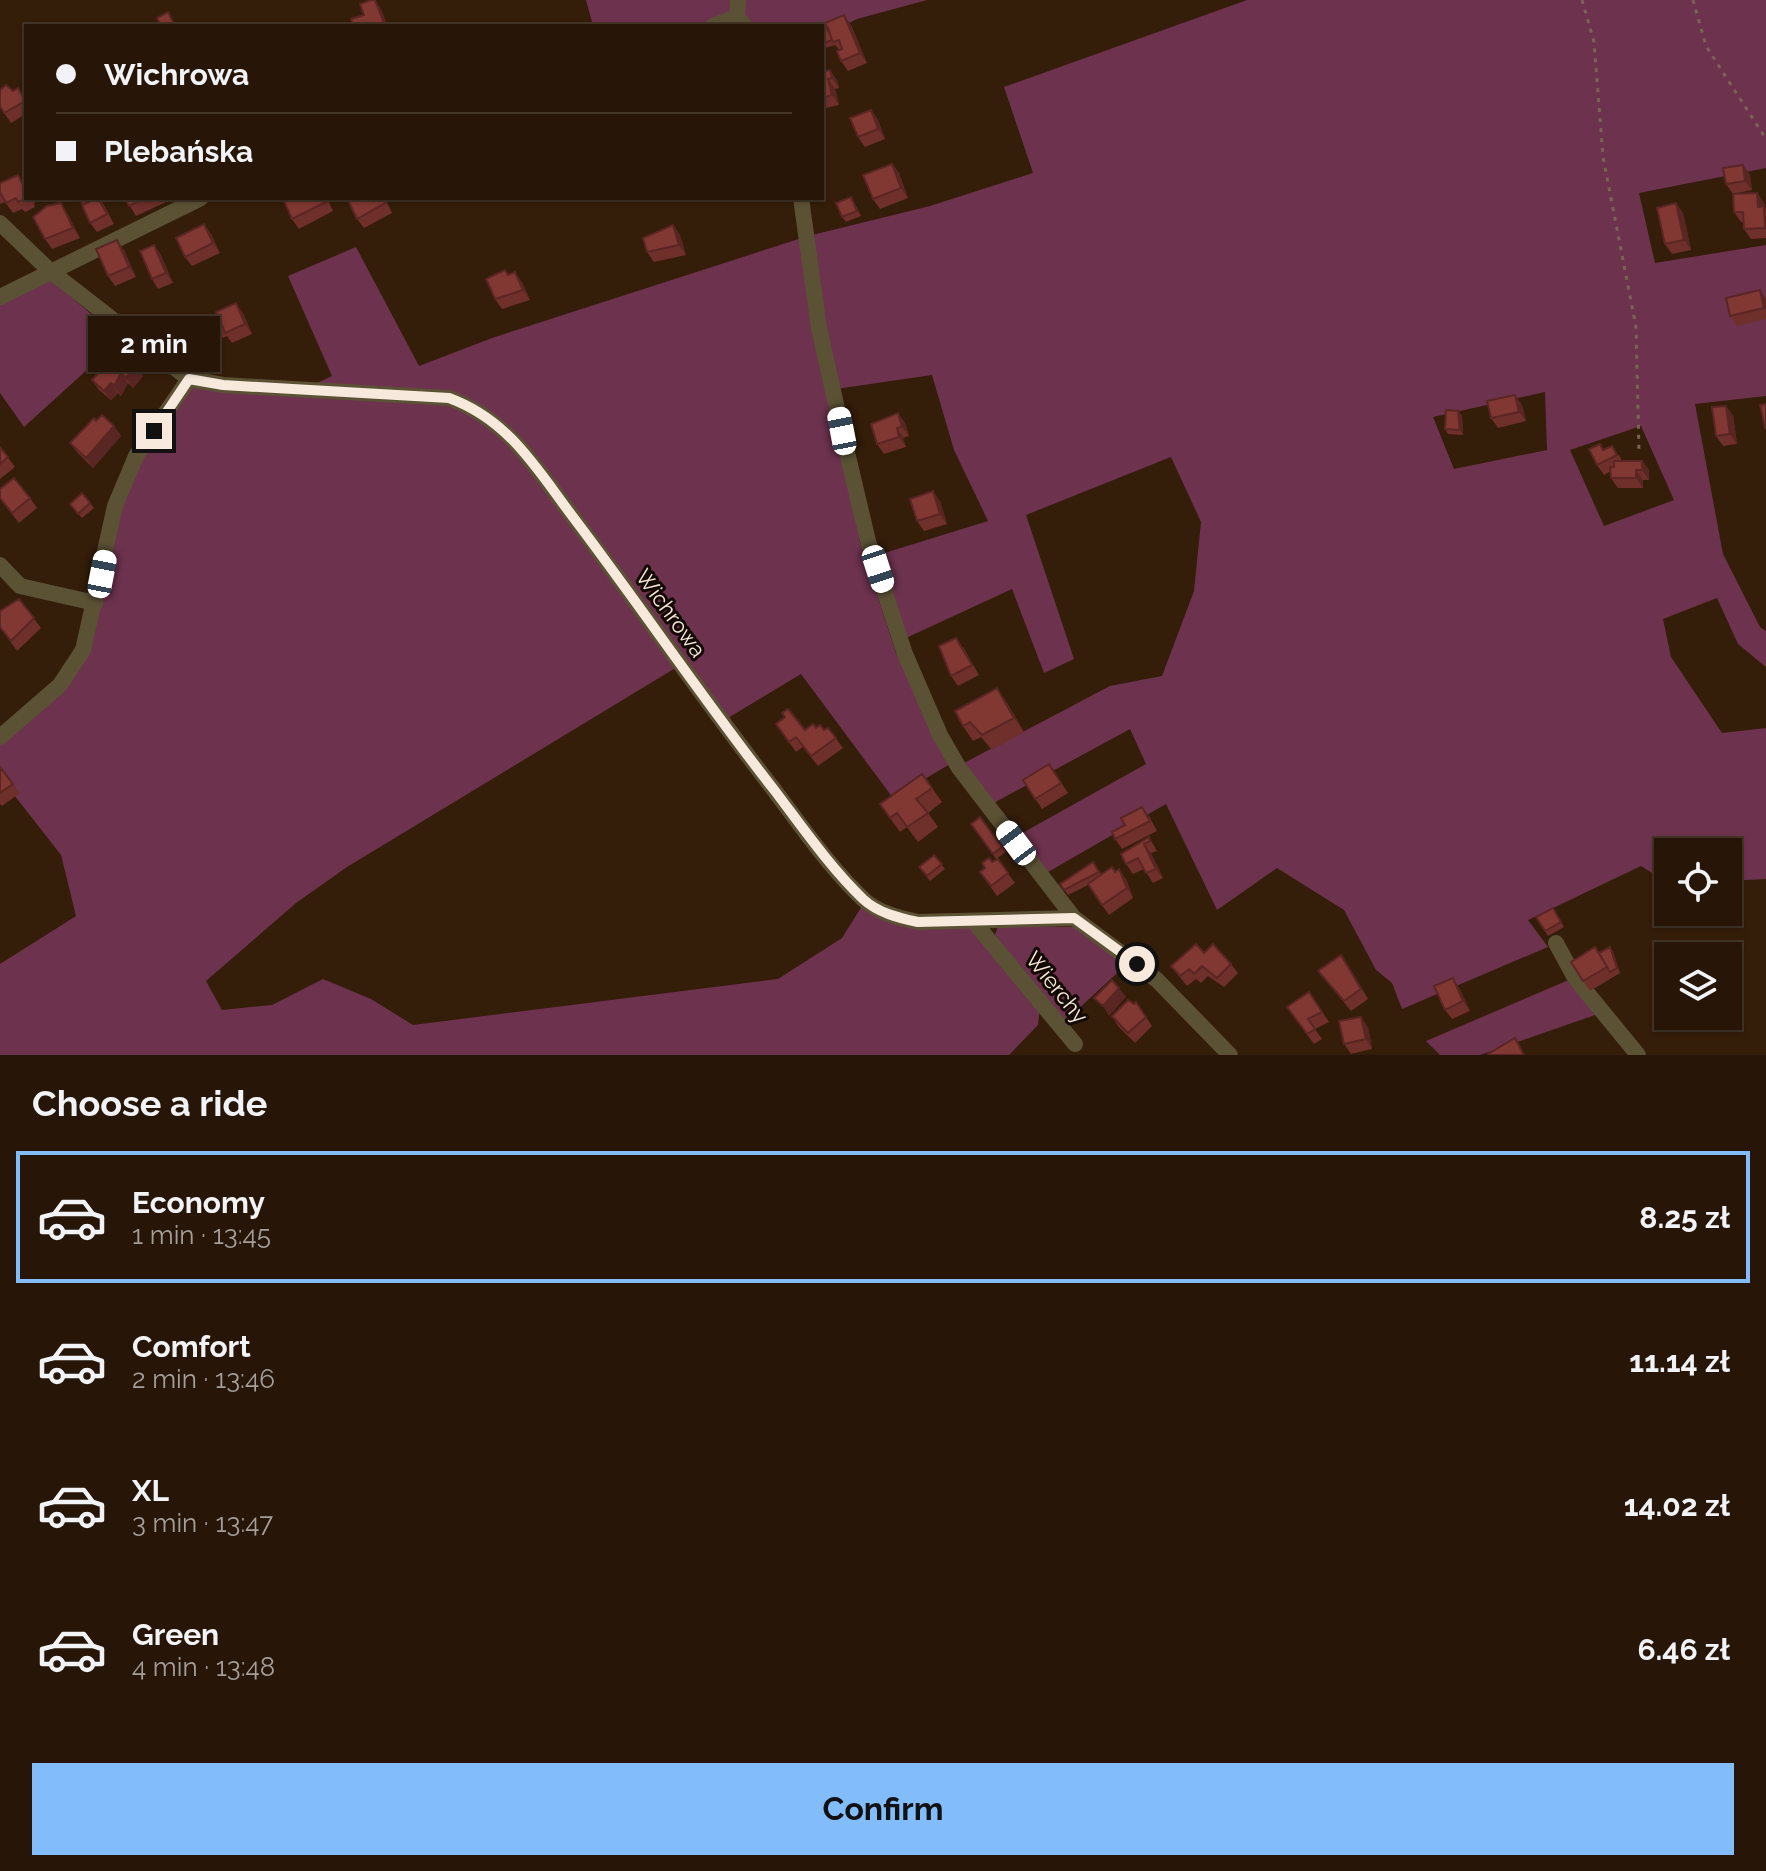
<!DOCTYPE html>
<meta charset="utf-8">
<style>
:root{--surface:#271607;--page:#2f1f11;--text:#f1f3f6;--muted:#a49f9b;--line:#433528;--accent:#83bcfb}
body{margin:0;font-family:Raleway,sans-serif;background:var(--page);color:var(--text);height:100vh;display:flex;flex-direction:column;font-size:30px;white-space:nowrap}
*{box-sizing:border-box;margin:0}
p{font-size:26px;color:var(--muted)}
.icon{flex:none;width:44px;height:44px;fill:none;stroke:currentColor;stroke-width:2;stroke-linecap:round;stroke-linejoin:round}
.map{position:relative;height:1055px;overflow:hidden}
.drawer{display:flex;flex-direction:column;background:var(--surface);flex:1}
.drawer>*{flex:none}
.top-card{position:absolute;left:24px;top:24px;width:800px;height:176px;border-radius:0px;box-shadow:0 2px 6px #0004,0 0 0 2px var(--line);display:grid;align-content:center;height:176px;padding:0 32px;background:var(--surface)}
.buttons{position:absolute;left:1654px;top:838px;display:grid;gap:16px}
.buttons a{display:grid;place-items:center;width:88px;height:88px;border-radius:0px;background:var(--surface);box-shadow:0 2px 6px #0004,0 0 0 2px var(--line);font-size:40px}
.end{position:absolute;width:36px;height:36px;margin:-18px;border:10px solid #f8e9dd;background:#111;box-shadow:0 0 0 4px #111}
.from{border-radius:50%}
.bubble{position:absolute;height:56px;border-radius:0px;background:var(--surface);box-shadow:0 2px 6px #0004,0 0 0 2px var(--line);font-size:26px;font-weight:700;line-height:56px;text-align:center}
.car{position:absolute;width:24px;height:48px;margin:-24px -12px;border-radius:10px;box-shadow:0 0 6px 2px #0007;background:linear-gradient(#fff 24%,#345 0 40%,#fff 0 76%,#345 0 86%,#fff 0)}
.top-card b{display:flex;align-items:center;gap:28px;height:76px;font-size:30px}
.top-card b+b{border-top:2px solid var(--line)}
.top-card i{width:20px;height:20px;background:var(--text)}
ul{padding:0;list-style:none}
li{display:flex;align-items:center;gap:24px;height:132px;margin:0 16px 12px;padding:0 16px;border:4px solid transparent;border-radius:0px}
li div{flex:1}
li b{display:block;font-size:30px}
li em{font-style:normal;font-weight:700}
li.active{border-color:var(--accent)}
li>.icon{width:72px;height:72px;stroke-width:1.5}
h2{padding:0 32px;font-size:36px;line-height:96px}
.action{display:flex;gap:16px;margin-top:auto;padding:16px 32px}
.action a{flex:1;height:92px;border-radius:0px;background:var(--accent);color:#111;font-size:32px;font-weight:700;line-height:92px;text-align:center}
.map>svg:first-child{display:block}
</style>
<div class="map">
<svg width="1766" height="1055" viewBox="0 0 1766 1055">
<rect width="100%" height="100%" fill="#341d09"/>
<!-- green -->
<path fill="#6d324e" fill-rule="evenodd" d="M586,0H927L857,19L822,36V26H593Z
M1247,0H1766V168L1639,193L1655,263L1766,245V396L1695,404L1723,554L1760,627L1766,631V667L1738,644L1717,598L1663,619L1671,657L1722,733L1766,728V879L1728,881V852H1668V883L1641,866L1528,920L1548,947L1402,1009L1392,983L1376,970L1344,910L1277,868L1217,910L1166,804L1048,872L1017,836L1146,764L1130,729L992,804L964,763L1110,686L1162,676L1194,591L1201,522L1171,457L1026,515L1074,659L1044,673L1012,589L906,638L878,555L988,521L954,450L932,375L829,390L860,542L896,653L950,764L893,798L801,674L728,718L687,661L347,867L296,903L206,981L222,1010L272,1005L323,979L371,999L413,1025L778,979L842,938L862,906L974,922L1040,1008L1038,1025L1009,1055H0V964L76,916L61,855L0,777V737L83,650L115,506L189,379L309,387L332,376L288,276L356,247L419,366L492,338L808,236L930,206L1033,173L1004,87ZM1545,392L1547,450L1454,469L1433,417ZM1641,426L1674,500L1604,526L1570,450Z
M47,277L121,339L24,427L0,393V305Z
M998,926L1074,927L1128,963L1063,1023L995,935Z
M1571,979L1598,1014L1480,1055H1440L1426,1041Z"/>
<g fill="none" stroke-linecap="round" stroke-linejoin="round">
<!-- path -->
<path stroke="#796554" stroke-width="3" stroke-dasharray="4 6" stroke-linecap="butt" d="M1582,0L1594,42L1603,157L1636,327L1639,451
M1693,0L1706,46L1766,139"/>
<!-- minor -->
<path stroke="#5b5235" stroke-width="16" d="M738,0L737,17L745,26
M713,26L737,17
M801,198L819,328L842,431L868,541L905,654L940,735L959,768L1074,918
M0,223L49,270L189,379L223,385L449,398C509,420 536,468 573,517C640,606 703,698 771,786C800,824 828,866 863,899C878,913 899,918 918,922L1074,918L1157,980L1230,1055
M0,297L201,198
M0,565L20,586L95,603
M0,737L60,685L83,650L115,506L136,456L189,379
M974,922L1075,1044
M1556,943L1575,978L1638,1055"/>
</g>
<!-- wall -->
<path fill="#6f2f2b" d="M851,25L867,63L848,71L841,61L839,50L835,45L825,48L822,44L828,28Z
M822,72L837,80L839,88L835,89L839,105L822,109Z
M26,100V114L11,123L4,113Z
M871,110L878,120L885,139L865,147L858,137Z
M892,164L899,173L908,198L880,209L873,199Z
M1743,165L1750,175L1752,190L1733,194L1726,184Z
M18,175L26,186V198H40V200L34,203L35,207L25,212L22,209L13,213L5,202L0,204V183Z
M1757,193L1764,203L1766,210V238L1751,239L1744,229L1743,222H1741L1734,212Z
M100,198L114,224L97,232L90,223Z
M125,198H164L166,202L136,216Z
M290,198H327L333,211L299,229L292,219Z
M385,198L392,213L364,228L357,219Z
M854,202L861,216L846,222L842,217Z
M1676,203L1683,213L1691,250L1672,254L1665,244Z
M67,213L80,238L52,249L45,239Z
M204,224L211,234L220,253L192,266L185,257Z
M673,225L680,235L686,255L654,262L647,252Z
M154,245L161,255L173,283L158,289L152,279Z
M124,250L136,277L115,286L108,276Z
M522,282L530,300L502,309L495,299Z
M1766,299V319L1737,326L1730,316Z
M243,313L252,334L232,343L227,336L223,338L216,328Z
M119,351L143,376L133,388L128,383L121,396L118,393L111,400L99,390L92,380Z
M1522,405L1526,421L1498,428L1491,418Z
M1458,411L1462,416L1463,435L1448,434L1445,429Z
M898,413L905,423L909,436L903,438L906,447L884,454L877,444Z
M1733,415L1737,444L1723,446L1716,436Z
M96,421L114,426L121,436L93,468L77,452L70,443Z
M1600,444L1604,450L1619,455L1622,461H1642L1649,470V480H1643V488H1618L1611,478V471L1604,475L1597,465Z
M0,447L15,467L0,479Z
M30,498L37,508L19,523L0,499Z
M940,501L947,524L924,531L917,521Z
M90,503L94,508L82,518L70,504Z
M19,599L41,628L17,651L0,627Z
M963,647L979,675L958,686L951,676Z
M1007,703L1024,732L992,750L981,737L973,741L963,726Z
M785,717L805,730L816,728L824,730L828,728L843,748L818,766L803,747L796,752L776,724Z
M1049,764L1068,793L1042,809L1023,780Z
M0,768L20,793L2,806L0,804Z
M922,774L942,802L928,813L938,827L918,842L907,827L900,832L880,804Z
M1149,816L1157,831L1122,849L1115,839Z
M980,817L1006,852L996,859L971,824Z
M1149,837L1157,851L1151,853L1163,878L1153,883L1144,869L1133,874L1126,864Z
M934,855L945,869L930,881L919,867Z
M998,859L1015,883L997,896L980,872Z
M1093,862L1101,874L1115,872L1126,879L1133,898L1109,915L1088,885L1068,895L1060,884Z
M1553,908L1564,927L1548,936L1536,917Z
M1610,947L1613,952L1620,973L1590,991L1583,981L1599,953Z
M1204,953L1231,964L1238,973L1224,987L1208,976L1201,983L1196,979L1187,986L1171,966Z
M1348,965L1368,999L1351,1011L1318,971Z
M1459,988L1470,1011L1452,1019L1445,1010Z
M1309,992L1329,1022L1315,1029L1322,1039L1314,1044L1287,1007Z
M1136,1002L1152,1026L1135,1043L1118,1026L1112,1016Z
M1368,1027L1372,1049L1351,1054L1344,1044Z"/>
<!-- shaded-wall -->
<path fill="#5a2623" d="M375,0L381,9L388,26H385Z
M844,15L851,25L867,63L860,53Z
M830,70L837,80L839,88L832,78Z
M828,79L835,89L839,105L832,95Z
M871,110L878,120L885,139L878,129Z
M892,164L899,173L908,198L901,188Z
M1743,165L1750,175L1752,190L1745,181Z
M1757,193L1764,203L1766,210V230L1758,207Z
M61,203L67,213L80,238L73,228Z
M1676,203L1683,213L1691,250L1684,240Z
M204,224L211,234L220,253L213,243Z
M673,225L680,235L686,255L679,245Z
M117,240L124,250L136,277L129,267Z
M154,245L161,255L173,283L166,273Z
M515,272L522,282L530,300L523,290Z
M1760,290L1766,299V310L1764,308Z
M236,303L243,313L252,334L245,324Z
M136,366L143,376L133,388L126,378Z
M121,373L128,383L121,396L114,386Z
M111,383L118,393L111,400L104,391Z
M1515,395L1522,405L1526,421L1519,412Z
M1726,406L1733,415L1737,444L1730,434Z
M1458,411L1462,416L1463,435L1460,430Z
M898,413L905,423L909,436L902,427Z
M114,426L121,436L93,468L86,458Z
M897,428L903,438L906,447L899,437Z
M1642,461L1649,470V480L1642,470Z
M1636,470L1643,480V488L1636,478Z
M933,491L940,501L947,524L940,514Z
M997,688L1007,703L1024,732L1014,718Z
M1144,844L1151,853L1163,878L1156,869Z
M1119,869L1126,879L1133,898L1127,888Z
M1610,947L1613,952L1620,973L1617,968Z
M1453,978L1459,988L1470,1011L1463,1001Z
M1119,988L1126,997L1109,1016L1103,1006Z
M1361,1017L1368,1027L1372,1049L1366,1039Z"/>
<!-- building -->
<path fill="#813732" stroke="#5a2623" stroke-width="2" d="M371,0H375L385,26H353L351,19L364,15L360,4Z
M168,12L175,26H161L157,18Z
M844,15L860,53L841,61L837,51L842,49L839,40L833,42L825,23Z
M828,28L832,40L822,44V31Z
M830,70L832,78L828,79L832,95L822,98V72Z
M6,85L13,91L18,88L25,101L4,113L0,106V90Z
M871,110L878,129L858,137L850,118Z
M892,164L901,188L873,199L863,175Z
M1743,165L1745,181L1726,184L1723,168Z
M18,175L24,187L26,186L27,198L18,202L16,198L6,203L0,192V183Z
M1757,193L1758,207L1764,206L1765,228L1744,229L1743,212H1734L1733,194Z
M851,197L857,211L842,217L836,203Z
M79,198H96L83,205Z
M96,198H98L107,214L90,223L82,205Z
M125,198H146L129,206Z
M290,198H325L326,202L292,219L284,201Z
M347,198H383L385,203L357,219Z
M61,203L73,228L45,239L33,217L47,206Z
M1676,203L1684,240L1665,244L1657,208Z
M204,224L213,243L185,257L176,238Z
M673,225L679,245L647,252L643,238Z
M117,240L129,267L108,276L96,249Z
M154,245L166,273L152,279L140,251Z
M505,270L508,275L515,272L523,290L495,299L486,279Z
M1760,290L1764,308L1730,316L1726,298Z
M236,303L245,324L225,333L222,325L216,328L212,319L218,316L216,312Z
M119,351L136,366L126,378L121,373L114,386L111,383L104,391L92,380Z
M1515,395L1519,412L1491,418L1487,401Z
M1766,404V427L1765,428L1760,405Z
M1726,406L1730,434L1716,436L1712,407Z
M1446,410L1458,411L1460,430L1445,429Z
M898,413L902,427L897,428L899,437L877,444L871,424Z
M102,415L114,426L86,458L70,443L94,418L96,421Z
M1600,444L1603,450L1612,446L1617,455L1597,465L1589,449Z
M0,447L8,457L0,464Z
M1614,461H1642V470H1636V478H1611L1610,467H1614Z
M14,478L30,498L12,513L0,498V489Z
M933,491L940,514L917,521L910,499Z
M82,493L90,503L78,514L70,504Z
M19,599L34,618L11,641L0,627V611Z
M956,638L972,665L951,676L939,646Z
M997,688L1014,718L982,735L970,722L963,726L955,711Z
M788,709L805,730L813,724L816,728L820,725L824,730L828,728L836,738L811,756L796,737L789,742L776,724L785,717L782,713Z
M1049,764L1061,783L1035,799L1023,780Z
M0,767L13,784L0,793Z
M922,774L932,788L916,799L928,813L907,827L897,813L890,818L880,804Z
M1142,807L1150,821L1115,839L1112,832L1125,825L1121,818Z
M980,817L1002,847L993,854L971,824Z
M1149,837L1150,841L1144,844L1156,869L1146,873L1138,858L1126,864L1121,854Z
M934,855L942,864L927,876L919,867Z
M989,858L992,862L998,859L1008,873L991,886L980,872L985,868L982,863Z
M1093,862L1099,872L1064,890L1060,884Z
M1112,867L1115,872L1119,869L1127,888L1102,905L1088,884Z
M1553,908L1561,922L1545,931L1536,917Z
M1196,944L1204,953L1213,944L1231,964L1217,978L1202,966L1194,974L1189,969L1180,976L1171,966Z
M1595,947L1607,967L1583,981L1571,962Z
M1610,947L1617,968L1610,972L1599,953Z
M1341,955L1361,989L1344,1001L1318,971Z
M1453,978L1463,1001L1445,1010L1434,986Z
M1112,980L1119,988L1103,1006L1094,998Z
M1309,992L1322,1012L1308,1019L1315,1029L1307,1034L1287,1007Z
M1128,1000L1134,1004L1136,1002L1146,1017L1128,1033L1112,1016Z
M1361,1017L1366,1039L1344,1044L1339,1021Z
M1515,1038L1524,1055H1488V1054Z"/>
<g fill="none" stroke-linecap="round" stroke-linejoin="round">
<!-- route -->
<path stroke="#f8e9dd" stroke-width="10" d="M154,431L189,379L223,385L449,398C509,420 536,468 573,517C642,608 705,702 775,791C803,828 830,867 863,899C878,913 899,918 918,922L1074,918L1137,964"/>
</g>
<g text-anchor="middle" stroke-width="6" stroke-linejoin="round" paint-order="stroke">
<!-- street labels -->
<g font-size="22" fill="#f8e9dd" stroke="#140a04">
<text transform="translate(671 613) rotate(54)" y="8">Wichrowa</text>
<text transform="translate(1057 987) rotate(51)" y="8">Wierchy</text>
</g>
</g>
</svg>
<div class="buttons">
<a><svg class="icon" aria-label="locate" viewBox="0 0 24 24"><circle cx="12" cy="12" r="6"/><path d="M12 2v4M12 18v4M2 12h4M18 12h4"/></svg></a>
<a><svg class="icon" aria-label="layers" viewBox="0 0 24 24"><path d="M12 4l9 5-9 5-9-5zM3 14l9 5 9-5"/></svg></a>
</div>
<i class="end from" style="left:1137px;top:964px"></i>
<i class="end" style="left:154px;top:431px"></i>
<div class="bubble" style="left:88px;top:316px;width:132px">2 min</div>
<i class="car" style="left:842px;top:431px;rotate:349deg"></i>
<i class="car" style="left:878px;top:569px;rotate:162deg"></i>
<i class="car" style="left:102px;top:574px;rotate:11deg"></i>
<i class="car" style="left:1016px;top:843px;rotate:323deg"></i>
<div class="top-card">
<b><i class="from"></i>Wichrowa</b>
<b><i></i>Plebańska</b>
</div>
</div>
<section class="drawer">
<h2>Choose a ride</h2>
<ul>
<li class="active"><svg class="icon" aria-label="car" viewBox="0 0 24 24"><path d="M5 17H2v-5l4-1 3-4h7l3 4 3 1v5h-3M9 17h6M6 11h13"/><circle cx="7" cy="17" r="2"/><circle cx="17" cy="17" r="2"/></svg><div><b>Economy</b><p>1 min · 13:45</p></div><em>8.25 zł</em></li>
<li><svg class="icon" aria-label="car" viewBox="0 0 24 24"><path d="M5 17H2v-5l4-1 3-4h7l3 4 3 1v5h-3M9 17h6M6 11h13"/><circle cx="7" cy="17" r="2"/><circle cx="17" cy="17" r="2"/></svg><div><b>Comfort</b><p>2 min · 13:46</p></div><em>11.14 zł</em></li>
<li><svg class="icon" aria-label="car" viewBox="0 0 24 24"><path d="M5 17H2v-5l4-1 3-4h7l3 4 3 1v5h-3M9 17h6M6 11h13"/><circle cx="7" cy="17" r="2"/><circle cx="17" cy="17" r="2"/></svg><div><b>XL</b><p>3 min · 13:47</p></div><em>14.02 zł</em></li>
<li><svg class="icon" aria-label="car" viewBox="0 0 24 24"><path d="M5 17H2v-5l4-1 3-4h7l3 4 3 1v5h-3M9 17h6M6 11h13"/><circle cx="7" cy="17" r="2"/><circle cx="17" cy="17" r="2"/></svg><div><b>Green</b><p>4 min · 13:48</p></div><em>6.46 zł</em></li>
</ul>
<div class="action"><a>Confirm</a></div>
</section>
